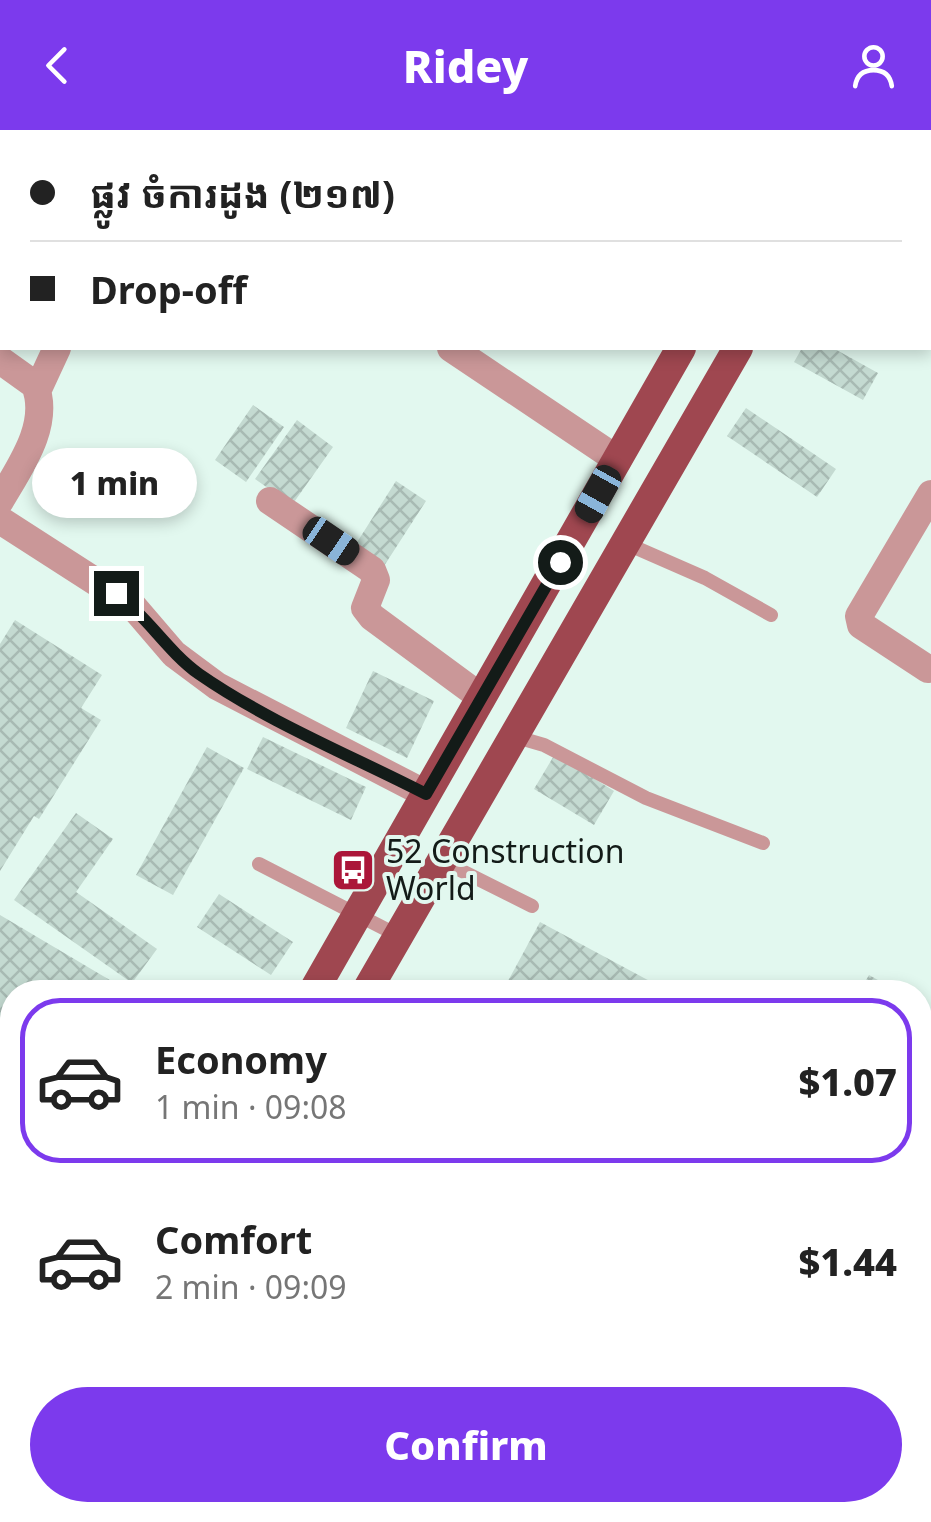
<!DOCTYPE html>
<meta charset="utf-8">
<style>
:root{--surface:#fff;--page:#f6f6f6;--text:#222;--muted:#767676;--line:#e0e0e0;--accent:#7c3aed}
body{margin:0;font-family:"Noto Sans","Noto Sans Khmer",sans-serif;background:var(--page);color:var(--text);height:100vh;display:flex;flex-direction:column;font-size:38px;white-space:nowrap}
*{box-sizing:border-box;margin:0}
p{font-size:32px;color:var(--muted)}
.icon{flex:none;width:55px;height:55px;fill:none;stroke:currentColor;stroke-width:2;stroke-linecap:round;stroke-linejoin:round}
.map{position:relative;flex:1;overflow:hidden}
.details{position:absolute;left:0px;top:850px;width:932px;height:542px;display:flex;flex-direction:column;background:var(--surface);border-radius:40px 40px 0 0;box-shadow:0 5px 15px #0003}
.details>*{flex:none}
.top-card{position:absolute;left:0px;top:0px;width:932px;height:220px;box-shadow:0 5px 15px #0003;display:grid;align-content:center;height:220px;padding:0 30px;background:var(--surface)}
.end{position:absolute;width:45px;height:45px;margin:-22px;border:12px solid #131b18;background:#fff;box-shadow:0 0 0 5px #fff}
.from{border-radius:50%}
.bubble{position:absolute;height:70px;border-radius:35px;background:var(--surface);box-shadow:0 5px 15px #0003;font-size:32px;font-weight:800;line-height:70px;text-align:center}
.car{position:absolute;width:30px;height:60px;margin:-30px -15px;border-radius:12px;box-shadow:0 0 8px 2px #0007;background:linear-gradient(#222 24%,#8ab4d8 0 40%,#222 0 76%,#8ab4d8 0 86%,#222 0)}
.top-card b{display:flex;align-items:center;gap:35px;height:95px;font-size:38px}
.top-card b+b{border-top:2px solid var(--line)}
.top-card i{width:25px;height:25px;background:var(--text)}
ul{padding:18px 0 0;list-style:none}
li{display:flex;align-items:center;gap:30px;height:165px;margin:0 20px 15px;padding:0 10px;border:5px solid transparent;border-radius:40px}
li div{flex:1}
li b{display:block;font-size:38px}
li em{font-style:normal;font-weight:800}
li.selected{border-color:var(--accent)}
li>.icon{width:90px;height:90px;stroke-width:1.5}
.action{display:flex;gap:20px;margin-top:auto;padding:20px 30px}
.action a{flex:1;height:115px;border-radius:60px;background:var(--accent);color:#fff;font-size:40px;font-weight:800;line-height:115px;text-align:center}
header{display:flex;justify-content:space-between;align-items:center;height:130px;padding:0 30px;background:var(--accent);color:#fff;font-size:45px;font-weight:800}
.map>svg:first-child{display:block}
</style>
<header><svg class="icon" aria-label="back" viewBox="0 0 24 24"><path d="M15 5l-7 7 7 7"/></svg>Ridey<svg class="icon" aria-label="person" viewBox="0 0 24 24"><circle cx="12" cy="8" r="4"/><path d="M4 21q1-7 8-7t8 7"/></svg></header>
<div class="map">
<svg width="931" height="1392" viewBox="0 0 931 1392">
<defs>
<pattern id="building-cross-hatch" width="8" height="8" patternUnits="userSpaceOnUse" patternTransform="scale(2.5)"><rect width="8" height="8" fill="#c4dad1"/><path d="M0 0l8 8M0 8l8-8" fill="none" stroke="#a8bab3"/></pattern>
</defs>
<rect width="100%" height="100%" fill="#e2f8ef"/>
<!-- building -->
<path fill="url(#building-cross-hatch)" d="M802,218H833L878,243L863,270L794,232Z
M253,275L284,297L246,352L215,330Z
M746,278L836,339L817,367L727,306Z
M297,290L333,317L292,375L255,349Z
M396,351L426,371L384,436L354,417Z
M15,490L102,545L81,578L101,590L39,689L34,686L0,741V514Z
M373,541L434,571L407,628L346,598Z
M263,607L366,657L351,690L247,639Z
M207,617L244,638L173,765L136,745Z
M555,624L614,661L594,695L534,659Z
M76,683L113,709L76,762L157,819L132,853L14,770Z
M219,764L293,812L271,845L197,797Z
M0,785L130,862H12V931L0,923Z
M540,792L670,862H502Z
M869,845L899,862H859Z
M920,875L931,882V1133L920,1126Z
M0,929L12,936V1047L0,1039Z
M8,1046L12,1049V1086L0,1074V1056Z
M0,1078L12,1091V1143L0,1127Z
M0,1131L12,1145V1161L0,1172Z
M10,1184L12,1257L0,1275V1199Z
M920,1250L931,1256V1292L920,1311Z
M144,1380H234L253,1392H137Z
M261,1380H308L299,1392H277Z
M691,1380H770L788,1392H683Z
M772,1380H863L856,1392H791Z"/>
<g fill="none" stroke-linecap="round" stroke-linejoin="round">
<!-- lane -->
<path stroke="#ca9798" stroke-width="14" d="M440,2L443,0
M625,413L705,448L771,485
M513,606L544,615L646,668L763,713
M442,731L532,776
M259,734L399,806
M373,851L396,862
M0,1327L12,1306"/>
<!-- street -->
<path stroke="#ca9798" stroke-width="28" d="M258,2V0
M0,92L2,88
M451,218L618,330
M0,230L35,255C51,295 19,338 0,371
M38,259L57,218
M270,371L372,440L376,450L365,478L372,487L482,568
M0,390L132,475L174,524L217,556L426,664
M928,539L861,495L859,486L931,364
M920,1338L931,1324
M501,1380L521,1392
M879,1392L888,1380"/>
<!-- secondary -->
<path stroke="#b2696e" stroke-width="30" d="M784,0L786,2
M930,115L931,116
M0,1339L12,1354"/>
<!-- primary -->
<path stroke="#9f4750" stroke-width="30" d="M803,2L804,0
M857,2L858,0
M313,862L681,218
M366,862L738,218
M11,1392L18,1380
M64,1392L71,1380"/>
</g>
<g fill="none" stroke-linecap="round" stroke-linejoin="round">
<!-- route -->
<path stroke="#131b18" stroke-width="12" d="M116,463C147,486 167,521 199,544C268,592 352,626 426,664L560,432"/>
</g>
<!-- icons -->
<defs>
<g id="bus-square" transform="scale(2.25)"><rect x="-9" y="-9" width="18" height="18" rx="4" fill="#ab1639" stroke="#e2f8ef"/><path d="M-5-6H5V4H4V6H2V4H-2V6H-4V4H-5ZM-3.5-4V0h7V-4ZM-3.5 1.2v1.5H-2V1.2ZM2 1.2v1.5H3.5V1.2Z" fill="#fff"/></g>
</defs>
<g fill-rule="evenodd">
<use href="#bus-square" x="353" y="740"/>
</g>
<g text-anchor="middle" stroke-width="8" stroke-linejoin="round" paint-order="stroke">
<!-- poi labels -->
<g font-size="32" fill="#131b18" stroke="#e2f8ef" text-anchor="start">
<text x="386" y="733">52 Construction<tspan x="386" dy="37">World</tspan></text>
</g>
</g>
</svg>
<i class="end from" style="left:560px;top:432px"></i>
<i class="end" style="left:116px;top:463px"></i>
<div class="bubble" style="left:32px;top:318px;width:165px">1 min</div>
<i class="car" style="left:598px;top:364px;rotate:209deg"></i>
<i class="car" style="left:331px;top:411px;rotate:124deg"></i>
<div class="top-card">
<b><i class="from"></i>ផ្លូវ ចំការដូង (២១៧)</b>
<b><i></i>Drop-off</b>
</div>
<section class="details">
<ul>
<li class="selected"><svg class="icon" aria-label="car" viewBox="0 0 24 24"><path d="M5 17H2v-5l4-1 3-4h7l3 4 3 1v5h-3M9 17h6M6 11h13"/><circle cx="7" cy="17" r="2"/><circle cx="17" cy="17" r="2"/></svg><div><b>Economy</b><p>1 min · 09:08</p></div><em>$1.07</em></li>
<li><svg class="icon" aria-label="car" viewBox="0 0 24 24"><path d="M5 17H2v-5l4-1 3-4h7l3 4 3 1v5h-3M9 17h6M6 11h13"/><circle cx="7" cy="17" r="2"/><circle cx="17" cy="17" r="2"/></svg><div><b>Comfort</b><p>2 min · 09:09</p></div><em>$1.44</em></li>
</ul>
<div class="action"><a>Confirm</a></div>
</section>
</div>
